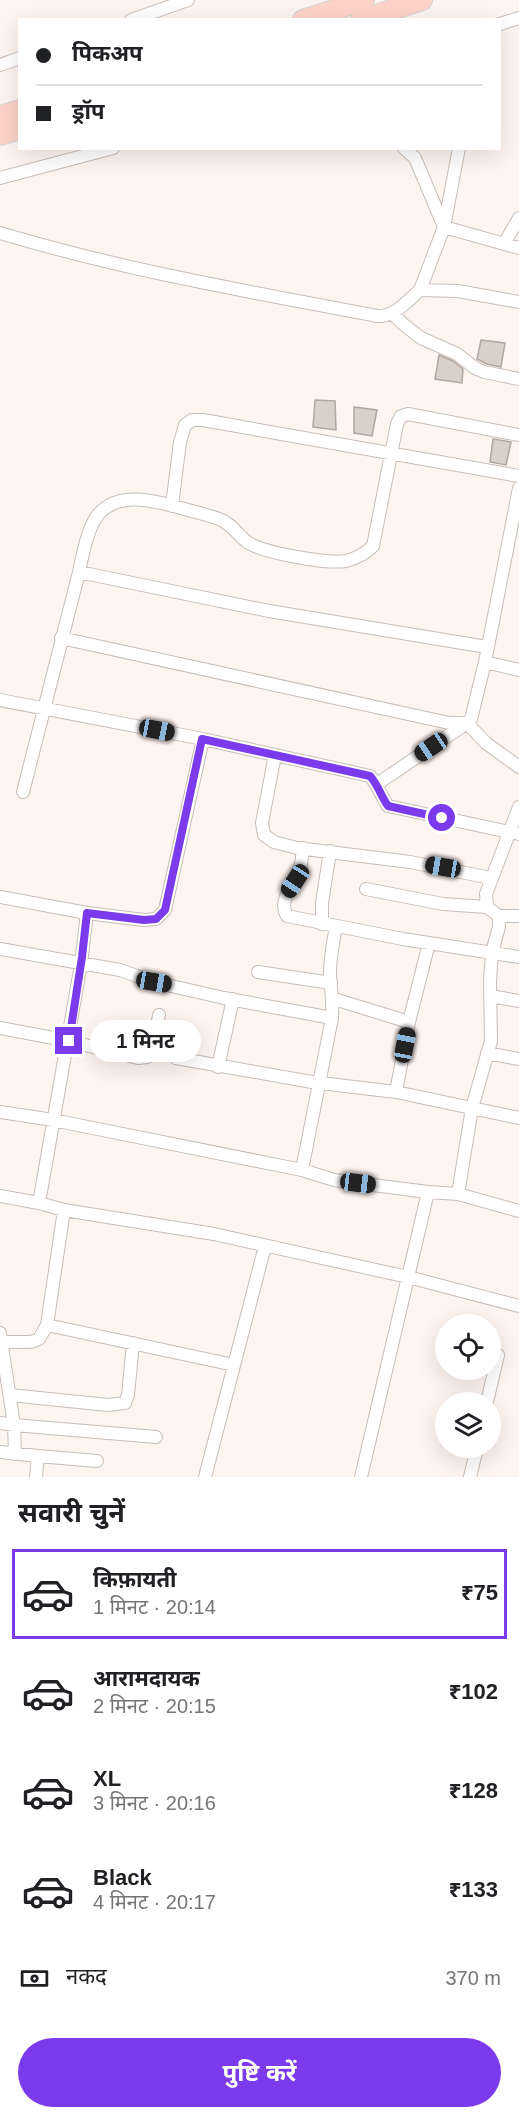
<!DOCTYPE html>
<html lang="hi">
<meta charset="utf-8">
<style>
:root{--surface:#fff;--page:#f6f6f6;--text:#202124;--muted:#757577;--line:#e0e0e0;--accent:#7c3aed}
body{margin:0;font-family:Arial,"Noto Sans Devanagari",sans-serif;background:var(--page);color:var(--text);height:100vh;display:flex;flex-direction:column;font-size:22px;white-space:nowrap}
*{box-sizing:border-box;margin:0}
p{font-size:20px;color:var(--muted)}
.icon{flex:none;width:33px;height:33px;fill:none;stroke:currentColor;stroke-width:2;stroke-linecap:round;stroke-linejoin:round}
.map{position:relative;height:1477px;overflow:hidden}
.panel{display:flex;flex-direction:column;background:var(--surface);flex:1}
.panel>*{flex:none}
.hud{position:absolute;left:18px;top:18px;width:483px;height:132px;border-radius:0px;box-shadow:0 6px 24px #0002;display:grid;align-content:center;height:132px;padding:0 18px;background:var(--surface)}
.tools{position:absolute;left:435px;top:1314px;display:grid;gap:12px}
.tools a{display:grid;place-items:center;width:66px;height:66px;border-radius:50%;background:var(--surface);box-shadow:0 6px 24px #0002;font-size:30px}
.end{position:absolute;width:27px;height:27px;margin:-14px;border:8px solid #7c3aed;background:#fff;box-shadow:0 0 0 3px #fff}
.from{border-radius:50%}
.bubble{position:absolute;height:42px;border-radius:21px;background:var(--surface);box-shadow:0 6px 24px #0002;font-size:20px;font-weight:700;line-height:42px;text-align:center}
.car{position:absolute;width:18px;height:36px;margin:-18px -9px;border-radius:8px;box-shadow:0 0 4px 2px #0007;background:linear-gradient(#222 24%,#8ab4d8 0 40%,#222 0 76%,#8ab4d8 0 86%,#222 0)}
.hud b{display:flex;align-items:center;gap:21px;height:57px;font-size:22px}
.hud b+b{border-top:2px solid var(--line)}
.hud i{width:15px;height:15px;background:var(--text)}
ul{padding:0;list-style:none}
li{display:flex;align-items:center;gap:18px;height:90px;margin:0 12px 9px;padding:0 6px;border:3px solid transparent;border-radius:0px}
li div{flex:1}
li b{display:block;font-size:22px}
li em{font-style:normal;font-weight:700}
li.active{border-color:var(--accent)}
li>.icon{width:54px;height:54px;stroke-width:1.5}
h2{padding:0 18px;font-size:27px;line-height:72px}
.pay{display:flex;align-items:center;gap:15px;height:66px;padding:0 18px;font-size:22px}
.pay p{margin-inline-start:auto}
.button{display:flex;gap:12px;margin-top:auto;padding:12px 18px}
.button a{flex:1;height:69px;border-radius:36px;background:var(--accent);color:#fff;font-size:24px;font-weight:700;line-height:69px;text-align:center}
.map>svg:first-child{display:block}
</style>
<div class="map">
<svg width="519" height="1477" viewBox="0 0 519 1477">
<rect width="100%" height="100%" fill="#fef4f0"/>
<!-- building -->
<path fill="#dbcfc9" stroke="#b1a6a0" stroke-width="1.5" d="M481,340L505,343L501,367L487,364L477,359Z
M439,355L453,361L463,369L462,383L435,379Z
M315,400L335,401L336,430L313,427Z
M354,407L377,410L372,436L354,433Z
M493,439L511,442L506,465L490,462Z"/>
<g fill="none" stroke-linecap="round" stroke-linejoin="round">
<!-- minor casing -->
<g stroke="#c8bdb7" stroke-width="14">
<path id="minor" d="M131,20L188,0
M500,24L519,18
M0,65L20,58
M404,148L415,158L444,227L519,248
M0,178L113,148
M0,233C123,270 251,292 377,316C395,317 407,301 420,290L458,291L519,302
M504,244L519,218
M420,290L444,227L459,148
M393,314L403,324L421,338L457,354L475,368L484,372L519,379
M172,506L180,442L185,425L192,420H203L519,476
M79,572C83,554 86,535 95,519C115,487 160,502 188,510C198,513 209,515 219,519C231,523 238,535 247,542C263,553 327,564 346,561C358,558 365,554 373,546L397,424L401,416L408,414L519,435
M61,638L449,723H467L471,719L485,662L519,488
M485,662L519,670
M0,700L203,739L370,776C378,785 381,796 388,806L519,834
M275,755L262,823L264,835L274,842L297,848L410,862L491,878
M377,784L467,723L486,743L519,767
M23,792L79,572L269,611L487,647
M303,848C302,855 302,861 300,868C296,884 277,899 287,916L403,939L519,957
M366,889L443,904L487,907
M0,897L87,913L144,920L156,919L165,910L203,739
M499,916H519
M322,924V903L330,851
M0,949L120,970L154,982L224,998L332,1018
M258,972L331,983
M490,996L519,1001
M334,999L409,1022
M0,1028L69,1041L138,1058L147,1057L152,1053L159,1015
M487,1053L519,1059
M176,1058L312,1082L396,1092L519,1118
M218,1067L233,999
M396,1092L409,1022L429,943
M0,1112L53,1120L302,1170L334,1180L428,1192
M302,1170L332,1018C333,1003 331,989 330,974C330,958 333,942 336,927
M458,1194L519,1211
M0,1196L39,1203L64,1210L47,1325L39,1339L31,1342H2
M39,1203L81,964L87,913
M64,1210L214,1234L408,1277L519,1306
M47,1325L234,1365
M0,1333L14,1425L0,1423
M10,1395L108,1405L125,1403L128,1395L133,1343
M487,1402L498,1355
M0,1452L38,1456L36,1477
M15,1454L14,1425L156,1437
M38,1456L97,1461
M205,1477L265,1246
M361,1477L428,1192L458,1194L472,1108L491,1041L490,981L492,952L499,927V916L487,907L486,894L519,807
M470,1477L477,1448"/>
</g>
<!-- trunk casing -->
<g stroke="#d5d5d4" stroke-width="22">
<path id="trunk" d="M303,20L364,0
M361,20L422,0
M0,116L20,110
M0,135L20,129"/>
</g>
<!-- minor -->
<use href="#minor" stroke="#fff" stroke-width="12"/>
<!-- trunk -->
<use href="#trunk" stroke="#fed3ca" stroke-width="20"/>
</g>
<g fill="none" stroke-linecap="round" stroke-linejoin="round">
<!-- route -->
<path stroke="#7c3aed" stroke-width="8" d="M69,1041L82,957L87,913L144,920L156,919L165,910L202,739L370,776C378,785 381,796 388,806L442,818"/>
</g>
</svg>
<div class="tools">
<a><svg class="icon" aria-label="locate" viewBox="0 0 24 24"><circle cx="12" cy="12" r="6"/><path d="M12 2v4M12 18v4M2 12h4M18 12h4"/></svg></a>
<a><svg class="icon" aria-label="layers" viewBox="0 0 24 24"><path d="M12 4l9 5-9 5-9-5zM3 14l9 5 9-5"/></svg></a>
</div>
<i class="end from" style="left:442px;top:818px"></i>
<i class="end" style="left:69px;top:1041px"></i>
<div class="bubble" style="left:90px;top:1020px;width:111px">1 मिनट</div>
<i class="car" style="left:157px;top:730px;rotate:101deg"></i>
<i class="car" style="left:431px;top:747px;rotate:236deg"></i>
<i class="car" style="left:443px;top:867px;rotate:280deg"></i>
<i class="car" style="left:295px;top:881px;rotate:213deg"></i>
<i class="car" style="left:154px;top:982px;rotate:100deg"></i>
<i class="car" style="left:405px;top:1045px;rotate:11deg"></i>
<i class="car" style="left:358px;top:1183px;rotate:97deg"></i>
<div class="hud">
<b><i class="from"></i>पिकअप</b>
<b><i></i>ड्रॉप</b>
</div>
</div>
<section class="panel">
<h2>सवारी चुनें</h2>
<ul>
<li class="active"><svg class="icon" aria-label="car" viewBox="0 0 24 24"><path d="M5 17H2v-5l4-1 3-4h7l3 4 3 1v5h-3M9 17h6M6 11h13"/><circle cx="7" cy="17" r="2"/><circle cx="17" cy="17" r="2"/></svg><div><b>किफ़ायती</b><p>1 मिनट · 20:14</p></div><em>₹75</em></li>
<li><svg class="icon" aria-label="car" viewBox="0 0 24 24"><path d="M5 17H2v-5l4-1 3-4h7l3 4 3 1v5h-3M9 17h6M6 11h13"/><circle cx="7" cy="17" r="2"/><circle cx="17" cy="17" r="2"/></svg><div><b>आरामदायक</b><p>2 मिनट · 20:15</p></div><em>₹102</em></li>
<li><svg class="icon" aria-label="car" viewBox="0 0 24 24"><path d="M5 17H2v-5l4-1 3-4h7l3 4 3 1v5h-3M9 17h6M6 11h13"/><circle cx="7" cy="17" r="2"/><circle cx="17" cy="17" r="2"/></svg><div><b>XL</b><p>3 मिनट · 20:16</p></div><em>₹128</em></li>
<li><svg class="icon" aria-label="car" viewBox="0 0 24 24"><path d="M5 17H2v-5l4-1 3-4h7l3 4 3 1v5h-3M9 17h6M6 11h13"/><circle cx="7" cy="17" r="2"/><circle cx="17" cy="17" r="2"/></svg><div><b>Black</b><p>4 मिनट · 20:17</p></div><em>₹133</em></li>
</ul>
<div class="pay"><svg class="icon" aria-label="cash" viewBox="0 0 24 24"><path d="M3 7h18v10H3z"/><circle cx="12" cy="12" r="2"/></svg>नकद<p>370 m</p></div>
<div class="button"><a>पुष्टि करें</a></div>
</section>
